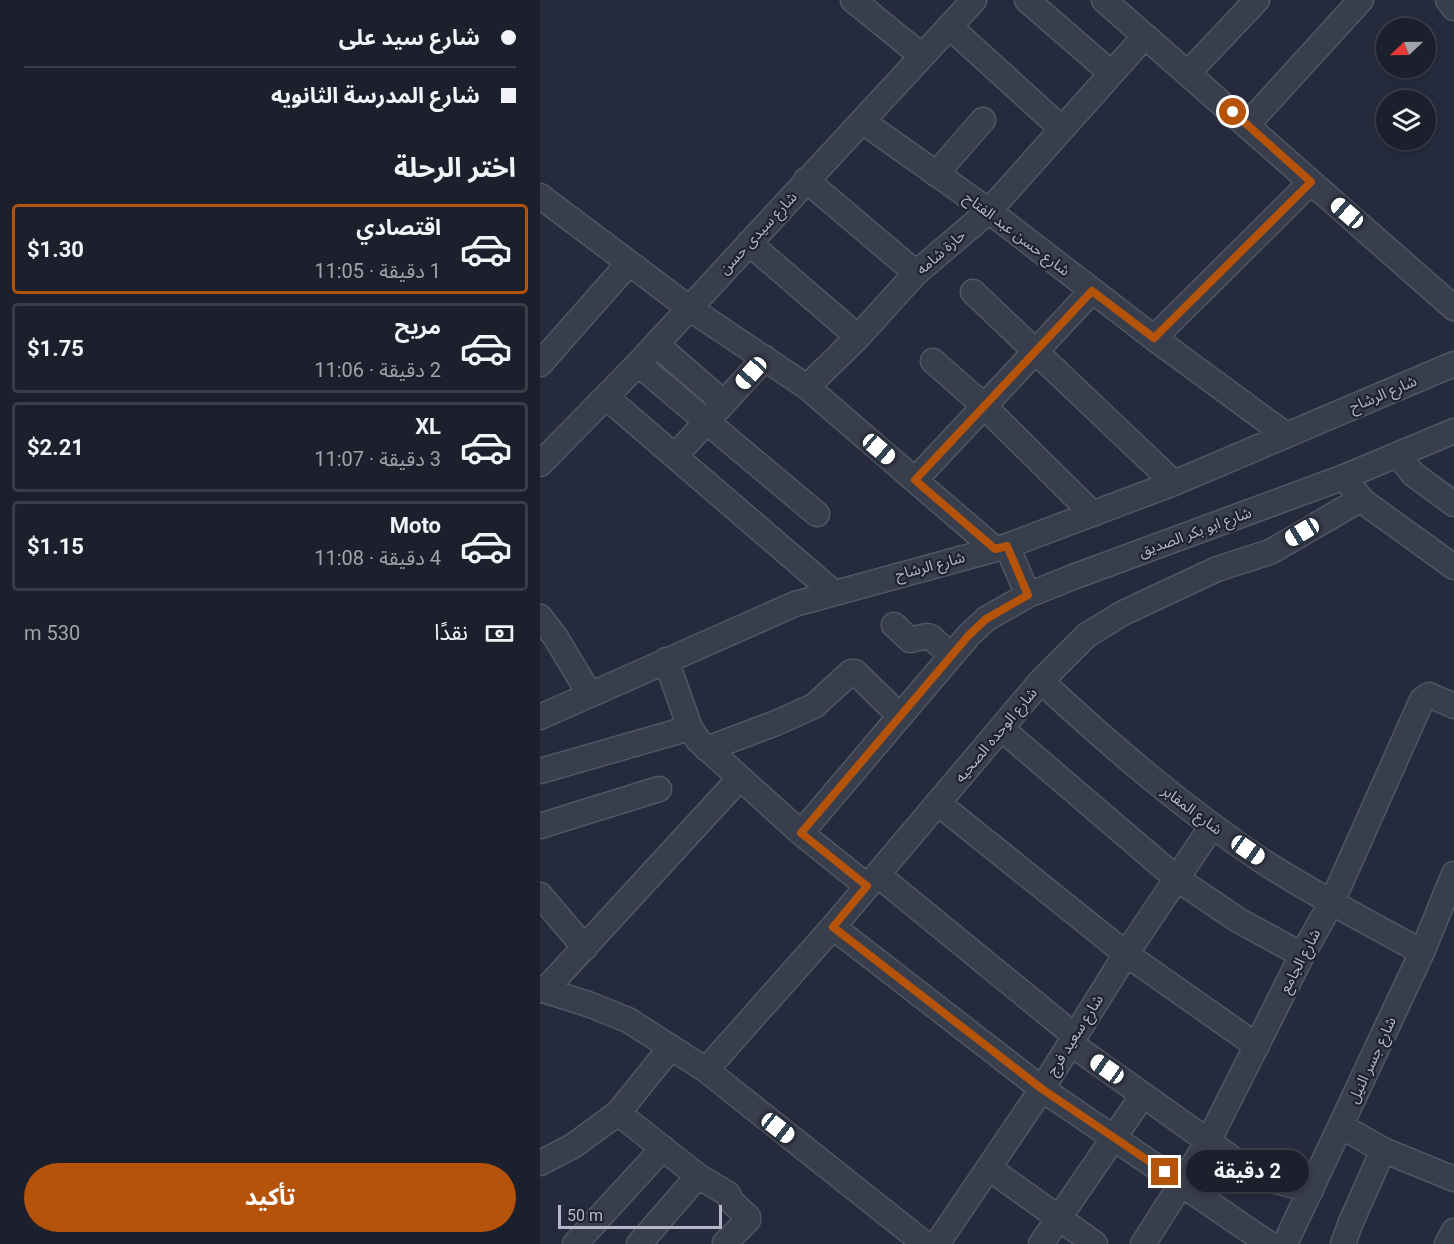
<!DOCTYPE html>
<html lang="ar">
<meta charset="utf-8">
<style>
:root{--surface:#1c202d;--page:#252835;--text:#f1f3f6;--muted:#a0a3aa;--line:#3a3e49;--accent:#b45309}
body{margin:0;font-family:Roboto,"Noto Sans Arabic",sans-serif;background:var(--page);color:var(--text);direction:rtl;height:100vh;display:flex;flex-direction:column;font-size:22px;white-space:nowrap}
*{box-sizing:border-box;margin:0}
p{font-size:20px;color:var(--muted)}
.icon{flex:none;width:33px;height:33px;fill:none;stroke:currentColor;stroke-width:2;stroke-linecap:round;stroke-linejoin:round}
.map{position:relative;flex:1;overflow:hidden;direction:ltr}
.details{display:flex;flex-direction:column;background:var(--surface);width:540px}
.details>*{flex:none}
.top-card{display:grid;align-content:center;height:132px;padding:0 24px;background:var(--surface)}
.needle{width:39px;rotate:248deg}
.fabs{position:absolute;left:836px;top:18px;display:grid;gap:12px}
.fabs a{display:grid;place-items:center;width:60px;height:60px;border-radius:50%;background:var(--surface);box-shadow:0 3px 9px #0003,0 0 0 2px var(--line);font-size:30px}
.scale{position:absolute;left:18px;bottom:15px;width:164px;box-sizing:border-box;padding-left:6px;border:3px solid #b5b9c7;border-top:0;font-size:16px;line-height:21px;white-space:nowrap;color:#b5b9c7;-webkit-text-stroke:4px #1e2331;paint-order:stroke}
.end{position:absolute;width:27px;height:27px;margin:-14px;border:8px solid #b45309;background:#fff;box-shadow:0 0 0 3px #fff}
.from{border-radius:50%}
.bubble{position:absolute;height:42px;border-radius:21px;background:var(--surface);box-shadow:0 3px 9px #0003,0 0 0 2px var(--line);font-size:20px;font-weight:700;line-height:42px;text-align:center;direction:rtl}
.car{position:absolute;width:18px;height:36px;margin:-18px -9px;border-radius:8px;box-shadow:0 0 4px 2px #0007;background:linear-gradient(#fff 24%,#345 0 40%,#fff 0 76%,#345 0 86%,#fff 0)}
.top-card b{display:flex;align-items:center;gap:21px;height:57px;font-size:22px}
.top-card b+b{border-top:2px solid var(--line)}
.top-card i{width:15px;height:15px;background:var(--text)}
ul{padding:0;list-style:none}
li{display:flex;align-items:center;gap:18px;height:90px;margin:0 12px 9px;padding:0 12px;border:3px solid var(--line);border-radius:6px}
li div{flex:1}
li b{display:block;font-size:22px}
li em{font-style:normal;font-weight:700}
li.on{border-color:var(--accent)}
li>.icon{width:54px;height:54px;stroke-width:1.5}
h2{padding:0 24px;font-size:27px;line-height:72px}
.pay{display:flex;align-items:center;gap:15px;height:66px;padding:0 24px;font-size:22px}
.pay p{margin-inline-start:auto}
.primary-button{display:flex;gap:12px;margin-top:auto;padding:12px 24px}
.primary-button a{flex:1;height:69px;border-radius:36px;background:var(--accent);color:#fff;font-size:24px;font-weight:700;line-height:69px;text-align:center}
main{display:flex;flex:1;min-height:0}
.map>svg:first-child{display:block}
</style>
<main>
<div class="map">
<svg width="914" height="1244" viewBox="0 0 914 1244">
<rect width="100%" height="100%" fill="#252b3c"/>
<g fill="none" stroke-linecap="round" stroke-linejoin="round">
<!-- minor casing -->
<g stroke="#515664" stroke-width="27">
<path id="minor" d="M313,0L382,56
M487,0L571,73
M564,0L914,308
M908,0L914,8
M410,27L521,128
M648,73L717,0
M322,121L449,211L614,338L746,435
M707,125L821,0
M396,174L443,120
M266,180L376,273
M0,196L149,308L267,387L455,549
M209,243L318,337
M433,292L634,483
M614,338L771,182
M116,344L184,403
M393,361L444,406L553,514
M0,364L89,263
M98,364L277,514
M267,387L318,337L376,273L449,211L605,36
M66,397L293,592
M858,455L873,474L914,504
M135,456L225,358
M0,464L98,364L434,0
M375,480L552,291
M812,488L824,502L914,567
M467,546L488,595
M0,617L16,638L50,695
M354,625L370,640L387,636L391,637L411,656
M126,660L150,728L158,740L261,833L327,886
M501,681C572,747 644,809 724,862C775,895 829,923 882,952
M0,717L255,604L467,546L634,483L914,364
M462,729L636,878L698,920L762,955
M167,749L236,723L274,706L311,672H315L360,716
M0,771L150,728
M399,804L586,954L717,1046
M0,826L119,789
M261,833L429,635L446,619L488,595L533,577L804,477L914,431
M338,875L535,1036
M0,895L45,948
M293,927L502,1089L729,1244
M0,989L48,1004L88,1020L166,1070L385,1244
M5,990L199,779
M530,1043L700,1164L735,1181L771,1190
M166,1070L293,927L501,681L547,635L583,613L677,569L730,552L821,499
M78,1113L158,1176L188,1194L191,1201L208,1217V1220L185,1243
M801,1126L843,1150L914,1179
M0,1163L33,1146L78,1113L131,1047
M449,1168L555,1244
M35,1244L123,1148
M99,1244L158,1176
M397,1244L502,1089L586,954L672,826
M501,1244L603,1095
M603,1244L668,1142L762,955L792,902L882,700L889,695L914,706
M745,1244L882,952L914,874
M803,1244L811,1222L843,1150
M907,1244L914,1231"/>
</g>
<!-- minor -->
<use href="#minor" stroke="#393e4c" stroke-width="24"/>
</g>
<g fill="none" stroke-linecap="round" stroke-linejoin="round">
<!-- route -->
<path stroke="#b45309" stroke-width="8" d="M625,1172L502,1089L293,927L327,886L261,833L429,635L446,619L488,595L467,546L455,549L375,480L552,291L614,338L771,182L693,112"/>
</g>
<g text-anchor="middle" stroke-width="4.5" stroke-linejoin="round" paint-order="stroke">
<!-- street labels -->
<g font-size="15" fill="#b5b9c7" stroke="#1e2331">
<text transform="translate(218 233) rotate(-47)" y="5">شارع سيدى حسن</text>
<text transform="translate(477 234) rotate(37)" y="5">شارع حسن عبد الفتاح</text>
<text transform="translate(401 252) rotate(-41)" y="5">حارة شامه</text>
<text transform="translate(843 394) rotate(-23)" y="5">شارع الرشاح</text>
<text transform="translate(655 532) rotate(-20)" y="5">شارع ابو بكر الصديق</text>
<text transform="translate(390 566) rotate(-15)" y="5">شارع الرشاح</text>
<text transform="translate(456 735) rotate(-50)" y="5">شارع الوحده الصحيه</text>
<text transform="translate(652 810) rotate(37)" y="5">شارع المقابر</text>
<text transform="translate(760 961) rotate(-62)" y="5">شارع الجامع</text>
<text transform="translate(535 1035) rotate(-58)" y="5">شارع سعيد فرج</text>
<text transform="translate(832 1060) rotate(-65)" y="5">شارع جسر النيل</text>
</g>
</g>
</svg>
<div class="fabs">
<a><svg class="needle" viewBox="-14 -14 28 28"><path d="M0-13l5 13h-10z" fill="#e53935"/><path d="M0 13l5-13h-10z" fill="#a0a3aa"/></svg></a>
<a><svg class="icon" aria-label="layers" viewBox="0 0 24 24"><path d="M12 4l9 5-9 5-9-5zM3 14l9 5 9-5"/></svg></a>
</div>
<div class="scale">50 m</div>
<i class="end from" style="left:693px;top:112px"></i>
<i class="end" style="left:625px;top:1172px"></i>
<div class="bubble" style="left:646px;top:1150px;width:123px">2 دقيقة</div>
<i class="car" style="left:807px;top:213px;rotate:311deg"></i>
<i class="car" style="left:211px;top:373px;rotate:222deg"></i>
<i class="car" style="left:339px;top:449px;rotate:131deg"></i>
<i class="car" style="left:762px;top:532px;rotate:239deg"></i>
<i class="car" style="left:708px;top:850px;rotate:125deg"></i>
<i class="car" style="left:567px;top:1069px;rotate:305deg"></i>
<i class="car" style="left:238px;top:1128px;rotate:128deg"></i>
</div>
<section class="details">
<div class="top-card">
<b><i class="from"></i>شارع سيد على</b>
<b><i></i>شارع المدرسة الثانويه</b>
</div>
<h2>اختر الرحلة</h2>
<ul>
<li class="on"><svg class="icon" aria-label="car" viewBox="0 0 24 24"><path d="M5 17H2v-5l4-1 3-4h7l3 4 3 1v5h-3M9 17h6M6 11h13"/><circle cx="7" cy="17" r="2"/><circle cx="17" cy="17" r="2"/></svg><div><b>اقتصادي</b><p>1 دقيقة · 11:05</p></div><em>$1.30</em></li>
<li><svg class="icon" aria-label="car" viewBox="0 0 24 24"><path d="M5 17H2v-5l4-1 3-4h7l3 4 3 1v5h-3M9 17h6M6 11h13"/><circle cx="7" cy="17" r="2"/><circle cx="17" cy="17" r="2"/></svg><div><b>مريح</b><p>2 دقيقة · 11:06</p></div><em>$1.75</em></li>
<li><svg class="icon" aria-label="car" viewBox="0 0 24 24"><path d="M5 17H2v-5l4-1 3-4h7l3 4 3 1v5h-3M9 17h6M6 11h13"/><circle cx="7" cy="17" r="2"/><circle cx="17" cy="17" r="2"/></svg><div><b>XL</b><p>3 دقيقة · 11:07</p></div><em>$2.21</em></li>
<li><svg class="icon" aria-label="car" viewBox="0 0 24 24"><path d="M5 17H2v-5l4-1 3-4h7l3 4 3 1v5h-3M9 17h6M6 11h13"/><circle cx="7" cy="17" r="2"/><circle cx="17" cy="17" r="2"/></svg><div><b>Moto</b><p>4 دقيقة · 11:08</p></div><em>$1.15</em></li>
</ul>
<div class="pay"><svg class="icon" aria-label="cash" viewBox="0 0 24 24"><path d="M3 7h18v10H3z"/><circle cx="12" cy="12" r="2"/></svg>نقدًا<p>530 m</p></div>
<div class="primary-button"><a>تأكيد</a></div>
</section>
</main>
